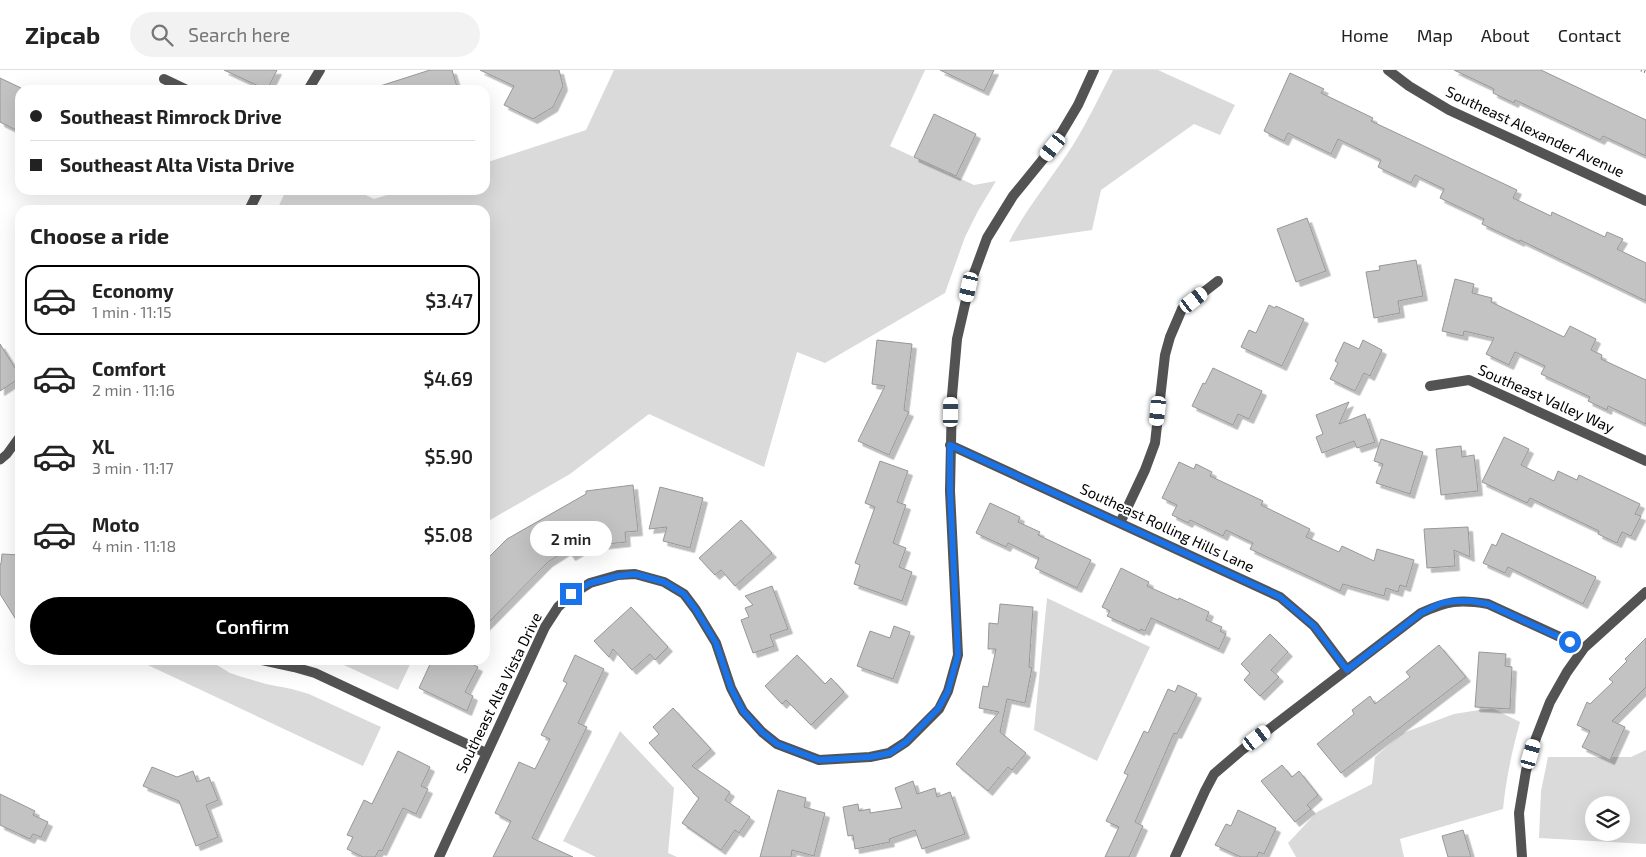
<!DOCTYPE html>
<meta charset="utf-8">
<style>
:root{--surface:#fff;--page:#f2f2f2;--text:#222;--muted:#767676;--line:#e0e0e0;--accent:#000}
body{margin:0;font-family:"Exo 2",sans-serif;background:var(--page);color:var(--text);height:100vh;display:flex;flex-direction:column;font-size:19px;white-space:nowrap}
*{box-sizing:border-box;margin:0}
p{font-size:16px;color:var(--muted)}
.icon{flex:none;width:28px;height:28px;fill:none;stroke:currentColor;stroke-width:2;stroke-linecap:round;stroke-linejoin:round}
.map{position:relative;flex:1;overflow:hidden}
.sheet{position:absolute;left:15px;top:135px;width:475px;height:460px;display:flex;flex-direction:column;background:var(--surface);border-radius:15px;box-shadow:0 5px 20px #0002}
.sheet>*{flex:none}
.hud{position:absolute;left:15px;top:15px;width:475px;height:110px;border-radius:15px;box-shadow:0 5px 20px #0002;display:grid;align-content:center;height:110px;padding:0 15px;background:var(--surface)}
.buttons{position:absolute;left:1585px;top:726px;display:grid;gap:10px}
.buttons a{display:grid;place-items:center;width:45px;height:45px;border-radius:50%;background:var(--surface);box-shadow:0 5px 20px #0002;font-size:25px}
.end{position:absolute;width:22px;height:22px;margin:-11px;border:6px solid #1a73e8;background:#fff;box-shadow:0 0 0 2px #fff}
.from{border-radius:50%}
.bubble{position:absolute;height:35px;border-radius:18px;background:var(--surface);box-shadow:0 5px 20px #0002;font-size:16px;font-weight:600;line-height:35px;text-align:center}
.car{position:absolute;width:15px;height:30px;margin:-15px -8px;border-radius:6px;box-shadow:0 0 4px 1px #0007;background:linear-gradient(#fff 24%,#345 0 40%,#fff 0 76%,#345 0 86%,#fff 0)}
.hud b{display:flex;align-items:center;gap:18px;height:48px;font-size:19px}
.hud b+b{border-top:1px solid var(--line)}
.hud i{width:12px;height:12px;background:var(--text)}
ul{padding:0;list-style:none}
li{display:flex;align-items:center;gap:15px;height:70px;margin:0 10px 8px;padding:0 5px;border:2px solid transparent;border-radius:15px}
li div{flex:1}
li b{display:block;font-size:19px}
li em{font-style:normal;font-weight:600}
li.current{border-color:var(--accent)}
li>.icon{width:45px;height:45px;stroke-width:1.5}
h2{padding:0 15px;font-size:22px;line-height:60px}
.button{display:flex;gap:10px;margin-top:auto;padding:10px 15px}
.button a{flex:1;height:58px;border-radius:30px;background:var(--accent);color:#fff;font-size:20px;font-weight:600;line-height:58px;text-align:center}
header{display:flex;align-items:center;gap:30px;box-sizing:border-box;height:70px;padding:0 25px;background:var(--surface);border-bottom:1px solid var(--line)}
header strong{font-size:24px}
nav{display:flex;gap:28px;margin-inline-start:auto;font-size:18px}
.search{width:350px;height:45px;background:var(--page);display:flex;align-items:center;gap:12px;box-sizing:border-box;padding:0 18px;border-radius:28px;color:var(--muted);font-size:19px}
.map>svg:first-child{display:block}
</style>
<header>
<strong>Zipcab</strong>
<div class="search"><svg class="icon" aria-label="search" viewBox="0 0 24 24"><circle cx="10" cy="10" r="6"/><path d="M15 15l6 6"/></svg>Search here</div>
<nav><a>Home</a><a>Map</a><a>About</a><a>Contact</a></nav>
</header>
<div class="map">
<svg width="1646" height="787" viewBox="0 0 1646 787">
<defs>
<filter id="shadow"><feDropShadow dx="4.5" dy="4.5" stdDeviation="0" flood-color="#0004"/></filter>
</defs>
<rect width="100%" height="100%" fill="#fff"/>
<!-- green -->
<path fill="#dadada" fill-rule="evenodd" d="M614,0H925L890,76L974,115L996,111L978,141L965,167L945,223L825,293L797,282L764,397L649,344L570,404L485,453V140H277L286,120H355L374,129L403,120H485V93L586,60Z
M1113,0H1158L1235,35L1220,65L1194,54L1101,120L1092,160L1009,172C1027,137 1052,108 1073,75C1088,51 1100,25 1113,0Z
M1047,528L1150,577L1097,691L1034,660Z
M137,590H209L230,603L242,607L266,614L292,619L309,624L381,657L363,696Z
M333,590H412L398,620Z
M1492,638L1520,652C1512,681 1506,709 1503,739L1400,769L1404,787H1296L1288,773L1317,742L1372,714L1375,687L1403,663L1454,644Z
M620,661L674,718L668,783L677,787H596L563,771Z
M1646,680V774L1539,768L1541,721L1548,687H1631ZM1594,735H1621V762H1594Z"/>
<!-- building -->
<path fill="#c3c3c3" stroke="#979797" filter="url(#shadow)" d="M224,0H277L267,20Z
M430,0H452L458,20H378L377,17Z
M480,0H559L563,16L553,37L533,49L504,35L514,16Z
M940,0H994L984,21Z
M1454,0H1541L1646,50V86L1603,66L1600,70L1515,30L1514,33L1493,23L1494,19Z
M1290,3L1324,19L1321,23L1373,48L1371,51L1517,120L1513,128L1551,146L1552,142L1605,167L1607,162L1623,169L1617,179L1646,193V231L1520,170V172L1482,154L1484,149L1440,128L1444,119L1415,105L1411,113L1378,97L1381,90L1338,69L1331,84L1288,63L1284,71L1264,61Z
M0,8L21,18L20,62L0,52Z
M934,44L976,64L956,106L914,87Z
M1307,148L1326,201L1296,212L1277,159Z
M1416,190L1423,226L1398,231L1400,243L1374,248L1366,202L1380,200L1379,196Z
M1455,209L1474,214L1472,223L1492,228L1491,232L1564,267L1570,256L1596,269L1591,280L1602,285L1601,289L1646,310V354L1608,336L1607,340L1588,331L1590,327L1541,304L1545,296L1515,282L1509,295L1486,284L1494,268L1464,261L1463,266L1442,261Z
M1269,235L1275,238L1276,236L1304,249L1282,296L1241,277L1249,260L1256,263Z
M877,270L912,274L904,340L909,342L889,385L858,371L885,316L872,314Z
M1363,270L1382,280L1370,306L1364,303L1355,321L1330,309L1338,293L1335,291L1344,272L1359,279Z
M0,274L20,306V308L0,321Z
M1213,298L1262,321L1249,349L1238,344L1233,355L1192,336L1203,313L1205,314Z
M1349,332L1339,354L1365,344L1375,372L1357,378L1354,371L1322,383L1316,367L1323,364L1316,345Z
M1504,367L1529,379L1521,395L1554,411L1558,401L1577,410L1579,405L1640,434L1635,444L1641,446L1631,466L1622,462L1617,473L1598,464L1599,461L1530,428L1527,433L1482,412Z
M1381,369L1423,382L1410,424L1376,413L1383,394L1374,391Z
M1461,376L1462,387L1474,385L1478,421L1441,425L1436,379Z
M880,391L908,401L897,432L906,435L893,473L906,478L899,497L912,502L902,531L854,514L860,495L855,493L875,437L865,433Z
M1179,392L1194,399L1196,394L1212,402L1210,406L1263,431L1261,435L1310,459L1306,467L1339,482L1342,476L1374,491L1377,479L1414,490L1406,517L1400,515L1398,522L1386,518L1384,526L1343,514L1340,521L1250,479L1253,473L1226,460L1223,466L1190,450L1188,453L1172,445L1177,435L1162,428Z
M633,415L638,461L625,462L626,472L588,476L571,486L567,480L548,492L485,556V491L507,469L586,424V421Z
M660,417L703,428L690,478L663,471L667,457L649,459Z
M990,433L1020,447L1018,452L1040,462L1038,465L1091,490L1077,518L1035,498L1039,488L1008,473L1006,477L976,463Z
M741,450L772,483L735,516L721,500L715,505L699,488Z
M1468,457L1470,487L1454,480L1455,496L1427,498L1424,459Z
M1502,463L1596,507L1583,534L1508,497L1505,503L1483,493L1492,474L1496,476Z
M2,484L20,485V556L0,524V494H1Z
M1121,498L1149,512L1147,516L1178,530L1179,528L1209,542L1206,550L1222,557L1220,561L1226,564L1219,579L1151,548L1145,561L1141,559L1140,561L1107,546L1110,541L1102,537Z
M772,516L788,559L770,565L774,576L753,583L741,550L749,547L745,538L753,535L745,526Z
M1000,534L1033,537L1029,597L1032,598L1025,633L1007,629L1000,662L1026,683L1012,700L1008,697L988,721L956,694L999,642L979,638L983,616L988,617L996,579H988L989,553L998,554Z
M631,537L668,577L655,590L650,584L632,600L613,579L609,587L594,571Z
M894,556L910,562L893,609L857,596L870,561L890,568Z
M1270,564L1288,582L1271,600L1279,607L1260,626L1244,610L1250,603L1241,594Z
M1646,568V617L1612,651L1625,657L1610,690L1582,677L1590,661L1577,655L1587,632L1590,634L1613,612L1609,609L1627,591L1625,589Z
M1439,575L1466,607L1341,703L1317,674L1354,644L1352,640L1370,626L1375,634L1410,607L1406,602Z
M1479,582L1506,584L1505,596L1512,597L1510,639L1475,637Z
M575,585L604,599L578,653L587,657L532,768L573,787H493L511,751L495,743L519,692L535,699L550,669L541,665L567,613L563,611Z
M797,585L825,614L831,608L844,622L811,655L786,630L782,634L765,616Z
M432,590H464L478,597L465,622L473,626L467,641L419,618Z
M1178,615L1197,624L1177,664L1174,663L1135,752L1143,756L1129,787H1105L1119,757L1106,751L1128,705L1124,703L1144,661L1148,663L1168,619L1175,622Z
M673,638L711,679L692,696L730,722L725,730L750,747L739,763L735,760L721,780L682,753L699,728L693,723V722L649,673L659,664L653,657Z
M398,681L430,697L421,716L428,719L416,744L403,738L382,781L379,780L375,787H363L347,779L353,767L347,765L364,730L372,734Z
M1282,695L1292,707L1299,701L1318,725L1307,735L1311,739L1295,752L1261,711Z
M152,697L177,707L193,701L197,712L209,707L218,730L206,735L218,767L196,776L179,731L143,716Z
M913,711L917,724L935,718L937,727L950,722L965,764L922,779L915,760L889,769L890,772L855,779L853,765L848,766L843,737L858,734L859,741L870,739V743L902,738L895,718Z
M778,720L806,728L804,737L825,743L814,786L792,780L791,787H760Z
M0,724L35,741L33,745L48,752L41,767L33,764L30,769L0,755Z
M1238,740L1276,758L1264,784L1259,782L1257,787H1241L1215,775L1226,754L1231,756Z
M1463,760L1471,787H1448L1442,766Z"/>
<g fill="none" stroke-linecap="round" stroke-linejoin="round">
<!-- path -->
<path stroke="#757575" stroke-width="3" stroke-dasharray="1 2.5" stroke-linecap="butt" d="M1641,0L1646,2"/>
<!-- lane -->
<path stroke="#535353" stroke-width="9" d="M0,390L7,384L20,366"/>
<!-- street -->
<path stroke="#535353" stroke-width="10" d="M1388,0L1409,16L1449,40L1646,131
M164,9L187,20
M308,20L320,0
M249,140L259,120
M1430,316L1469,310L1646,391
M950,375L1280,527L1314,556L1347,600
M1120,453L1145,400L1155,373L1165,285L1170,267L1182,239L1218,211
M262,590L294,597L315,603L486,683
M439,787L545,557L558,537L571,525L590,513L618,505L635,504L664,512L684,524L696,540L716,573L731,618L743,641L762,662L777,674L819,690L870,687L889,683L906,672L939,639L948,621L958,585L950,421L952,326L957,269L969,217L987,168L1013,126L1053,77L1078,35L1094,0
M1175,787L1205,721L1214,704L1242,680L1421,543C1447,531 1459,529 1488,534L1584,578
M1522,787L1519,743L1526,701L1536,668L1550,632L1567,602L1584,578L1646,522"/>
</g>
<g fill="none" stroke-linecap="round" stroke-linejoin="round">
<!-- route -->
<path stroke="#1a73e8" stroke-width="6" d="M571,524L590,513L618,506L635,504L664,512L684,524L696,540L716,573L731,618L743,641L762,662L777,674L819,690L870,687L890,683L906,672L938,639L948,621L958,585L950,421V375L1280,527L1314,556L1347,600L1421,543L1442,533L1456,531H1471L1488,534L1570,572"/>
</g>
<g text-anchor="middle" stroke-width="4" stroke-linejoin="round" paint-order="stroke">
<!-- street labels -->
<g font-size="15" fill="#000" stroke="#fff">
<text transform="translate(1535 62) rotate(25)" y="5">Southeast Alexander Avenue</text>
<text transform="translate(1546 329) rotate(24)" y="5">Southeast Valley Way</text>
<text transform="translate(1167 458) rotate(25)" y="5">Southeast Rolling Hills Lane</text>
<text transform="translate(499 623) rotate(-64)" y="5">Southeast Alta Vista Drive</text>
</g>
</g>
</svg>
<div class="buttons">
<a><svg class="icon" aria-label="layers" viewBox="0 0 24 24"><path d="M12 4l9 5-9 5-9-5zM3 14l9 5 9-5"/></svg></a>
</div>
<i class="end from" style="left:1570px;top:572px"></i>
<i class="end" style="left:571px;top:524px"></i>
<div class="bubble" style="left:530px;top:451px;width:82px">2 min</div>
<i class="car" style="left:1053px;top:77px;rotate:219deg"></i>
<i class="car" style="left:969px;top:217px;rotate:193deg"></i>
<i class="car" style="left:1194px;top:230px;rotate:52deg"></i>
<i class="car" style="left:1158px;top:341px;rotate:186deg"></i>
<i class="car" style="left:951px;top:342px;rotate:1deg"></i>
<i class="car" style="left:1257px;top:668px;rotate:53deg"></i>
<i class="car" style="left:1531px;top:684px;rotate:16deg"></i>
<div class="hud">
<b><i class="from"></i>Southeast Rimrock Drive</b>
<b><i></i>Southeast Alta Vista Drive</b>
</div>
<section class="sheet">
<h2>Choose a ride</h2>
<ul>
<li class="current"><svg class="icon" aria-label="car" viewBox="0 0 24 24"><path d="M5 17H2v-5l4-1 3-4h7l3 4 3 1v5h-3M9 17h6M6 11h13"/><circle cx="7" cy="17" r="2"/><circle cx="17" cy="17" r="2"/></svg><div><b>Economy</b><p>1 min · 11:15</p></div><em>$3.47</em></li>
<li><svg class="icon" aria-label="car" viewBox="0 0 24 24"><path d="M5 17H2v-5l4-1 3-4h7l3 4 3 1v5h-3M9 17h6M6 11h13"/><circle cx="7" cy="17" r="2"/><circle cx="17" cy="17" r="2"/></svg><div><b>Comfort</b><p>2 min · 11:16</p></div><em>$4.69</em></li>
<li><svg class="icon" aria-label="car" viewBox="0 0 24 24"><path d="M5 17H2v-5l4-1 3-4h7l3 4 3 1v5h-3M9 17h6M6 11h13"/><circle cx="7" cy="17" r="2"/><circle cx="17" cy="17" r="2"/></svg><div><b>XL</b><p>3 min · 11:17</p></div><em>$5.90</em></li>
<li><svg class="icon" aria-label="car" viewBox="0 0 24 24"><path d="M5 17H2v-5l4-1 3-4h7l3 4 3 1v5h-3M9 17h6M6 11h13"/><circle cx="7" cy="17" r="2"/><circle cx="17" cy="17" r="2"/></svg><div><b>Moto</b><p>4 min · 11:18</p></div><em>$5.08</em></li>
</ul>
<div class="button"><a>Confirm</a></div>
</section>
</div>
